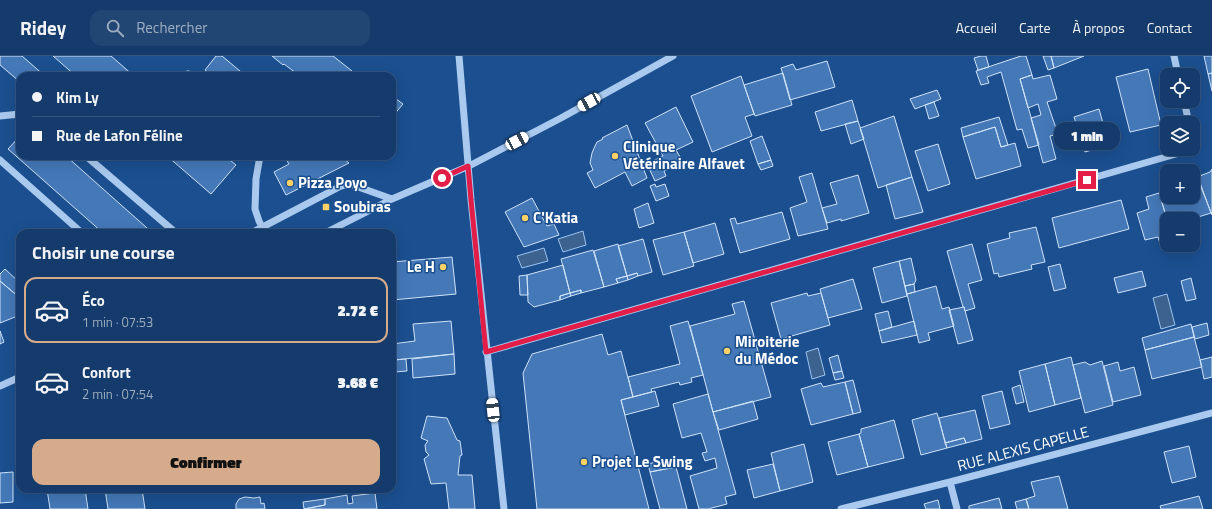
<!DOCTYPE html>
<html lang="fr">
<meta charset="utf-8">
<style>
:root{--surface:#143b6b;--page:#214673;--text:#f1f3f6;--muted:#9dadc1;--line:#33557e;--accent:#d6ab8b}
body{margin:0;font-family:"Titillium Web",sans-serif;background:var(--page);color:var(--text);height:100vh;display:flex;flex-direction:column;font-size:15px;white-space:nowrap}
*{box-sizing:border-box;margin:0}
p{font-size:13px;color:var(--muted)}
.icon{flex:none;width:22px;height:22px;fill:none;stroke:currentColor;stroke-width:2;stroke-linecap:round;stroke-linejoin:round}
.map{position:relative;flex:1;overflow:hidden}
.details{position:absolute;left:16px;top:173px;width:380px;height:264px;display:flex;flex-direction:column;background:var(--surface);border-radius:12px;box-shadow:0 4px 16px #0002,0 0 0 1px var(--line)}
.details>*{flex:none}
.guide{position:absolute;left:16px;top:16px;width:380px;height:88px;border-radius:12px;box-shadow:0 4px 16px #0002,0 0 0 1px var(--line);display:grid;align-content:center;height:88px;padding:0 16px;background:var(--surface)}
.fabs{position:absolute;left:1160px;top:12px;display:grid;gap:8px}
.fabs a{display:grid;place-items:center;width:40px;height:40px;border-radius:8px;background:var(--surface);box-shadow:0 4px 16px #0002,0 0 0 1px var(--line);font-size:20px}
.end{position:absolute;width:18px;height:18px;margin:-9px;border:5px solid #e11d48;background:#fff;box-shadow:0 0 0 2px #fff}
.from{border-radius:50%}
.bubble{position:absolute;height:28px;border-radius:12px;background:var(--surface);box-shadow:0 4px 16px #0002,0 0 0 1px var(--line);font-size:13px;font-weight:800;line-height:28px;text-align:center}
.car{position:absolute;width:12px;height:24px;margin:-12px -6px;border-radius:5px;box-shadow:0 0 3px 1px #0007;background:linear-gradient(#fff 24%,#345 0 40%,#fff 0 76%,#345 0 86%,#fff 0)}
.guide b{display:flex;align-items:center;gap:14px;height:38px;font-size:15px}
.guide b+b{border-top:1px solid var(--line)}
.guide i{width:10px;height:10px;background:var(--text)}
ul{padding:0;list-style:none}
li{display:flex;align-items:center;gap:12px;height:66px;margin:0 8px 6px;padding:0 8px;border:2px solid transparent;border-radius:12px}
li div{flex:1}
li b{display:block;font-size:15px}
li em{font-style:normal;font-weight:800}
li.active{border-color:var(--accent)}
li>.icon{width:36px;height:36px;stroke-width:1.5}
h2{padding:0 16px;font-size:18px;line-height:48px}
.cta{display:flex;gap:8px;margin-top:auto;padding:8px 16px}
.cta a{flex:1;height:46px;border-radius:12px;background:var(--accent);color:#111;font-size:16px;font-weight:800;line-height:46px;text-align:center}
header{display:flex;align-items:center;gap:24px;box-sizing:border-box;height:56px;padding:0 20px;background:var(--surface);border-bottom:1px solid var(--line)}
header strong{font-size:19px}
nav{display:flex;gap:22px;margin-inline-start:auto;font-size:14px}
.search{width:280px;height:36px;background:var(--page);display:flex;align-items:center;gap:10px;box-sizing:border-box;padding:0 14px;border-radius:12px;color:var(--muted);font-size:15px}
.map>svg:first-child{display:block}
</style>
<header>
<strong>Ridey</strong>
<div class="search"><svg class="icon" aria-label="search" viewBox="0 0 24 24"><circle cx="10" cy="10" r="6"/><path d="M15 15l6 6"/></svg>Rechercher</div>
<nav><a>Accueil</a><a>Carte</a><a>À propos</a><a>Contact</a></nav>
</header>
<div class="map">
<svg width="1212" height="453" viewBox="0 0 1212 453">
<rect width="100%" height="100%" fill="#1b4f8f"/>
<!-- water -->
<path fill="#3c6290" stroke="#9cc4f0" d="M583,175L586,189L563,196L558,183Z
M544,192L548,205L522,212L517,200Z
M1167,238L1175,269L1161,273L1153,242Z
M818,292L825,319L812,323L806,296Z"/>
<!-- building -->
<path fill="#4478b7" stroke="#cfe3fa" d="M0,0H22L45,20H20V26L0,9Z
M53,0H111L134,20H76Z
M216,0H222L246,20H213L205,14Z
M272,0H333L352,15L349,20H300L284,8L283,9Z
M981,0H986L989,11L978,14L974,2Z
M1021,0H1026L1032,19L1020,23L1039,89L1028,92L1022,73L1017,74L1001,16L987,21L989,27L981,29L976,15Z
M1043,0H1051L1054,12L1048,14Z
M1051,0H1084L1054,12Z
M1204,0H1212V17L1208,18Z
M827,5L835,31L790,44L781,12L793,8L796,14Z
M1148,13L1161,69L1130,76L1116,21Z
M783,17L792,49L755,60L744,29Z
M1212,17V35L1208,18Z
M1032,19L1033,23L1050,19L1057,43L1047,46L1058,78L1050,80L1056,103L1043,107L1031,62L1041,59L1038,48L1028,52L1020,23Z
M741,20L754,58L745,61L752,80L712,96L691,40Z
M937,34L941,43L915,53L910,43Z
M392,40L403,48L392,61Z
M852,44L858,65L821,75L815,56Z
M934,46L939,60L929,63L925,49Z
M676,51L693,86L676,94L683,106L664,115L666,120L655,125L647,108L663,100L645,67Z
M1099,53L1109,89L1085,96L1074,61Z
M894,60L912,121L878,132L860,72Z
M999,61L1008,89L1001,91L995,71L963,81L961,72Z
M858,65L864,83L851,88L845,68Z
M627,69L647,122L632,130L625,116L595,132L587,117L593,114L590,107L592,97L595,90L597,86L603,83L602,82Z
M995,71L1001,91L1015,87L1021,110L976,123L963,81Z
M20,80V100H66L147,172L142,177H103L8,93Z
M762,80L771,104L758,108L750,85Z
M938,88L950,128L928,135L915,95Z
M167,100H225L236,109L211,138Z
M284,100H340L349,107L286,139L274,116L289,108Z
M771,104L773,110L761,114L758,108Z
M1212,113V159L1197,121L1210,116Z
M812,117L828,173L798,180L790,152L807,146L799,121Z
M858,119L869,157L841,165V163L827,167L822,152L837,148L830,127Z
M912,121L923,156L895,163L886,129Z
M1199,124L1211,157L1192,163H1167L1159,137L1167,134V141H1193V126Z
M655,128L656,131L665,128L669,140L656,145L650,130Z
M1159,137L1167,163V189L1175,190L1162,194L1158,181L1145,184L1137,157L1149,153L1146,141Z
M532,142L547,170L554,168L559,179L524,191L505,156Z
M1121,144L1129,173L1059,192L1052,162Z
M648,147L654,167L639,172L634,153Z
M782,156L790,183L740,197L730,163L735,162L737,168Z
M715,167L724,198L693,207L684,176Z
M1036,171L1045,206L1031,209L1032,213L999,221L998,217L994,218L987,188L1010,182L1009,177Z
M684,176L694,210L663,219L653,184Z
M643,183L652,216L638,220L637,217L627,220L618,190Z
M618,188L627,220L616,223L618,227L604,231L594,195Z
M972,188L982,224L968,228L975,252L965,255L964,251H963L947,195Z
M593,194L604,231L581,237V234L570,237L561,203Z
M452,201L456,238L392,244V206Z
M911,202L916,224L914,228L905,230L899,205Z
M899,205L907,240L882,247L873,212Z
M1060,208L1066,232L1054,235L1048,211Z
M563,209L570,237L560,240V244L534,251L528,246L527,219Z
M5,213L20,227V242L0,225V218Z
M1142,215L1146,230L1118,237L1114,222Z
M637,217L638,220L628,224L627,220Z
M527,219L528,239H520L519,220Z
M627,220L628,224L618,227L616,223Z
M1191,222L1196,243L1186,245L1181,225Z
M853,223L862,253L828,262L820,233Z
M0,225L20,242V259L0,267Z
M914,228L915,236L907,238L905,230Z
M936,230L942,253L949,251L954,270L928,277L930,284L919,287L907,238Z
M581,234V237L571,240L570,237Z
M570,237L571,240L560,244V240Z
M807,237L808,240L821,237L830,269L781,283L771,247Z
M744,245L771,341L713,356L690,270L735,258L732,248Z
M964,251L973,284L958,288L949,254Z
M888,255L892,271L879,275L875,258Z
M451,265L454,298L394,304L392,288L415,285L413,268Z
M688,265L703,319L691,322L692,326L680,329L679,326L651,333L652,336L633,341L628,321L680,308L670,270Z
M914,265L917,279L882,287L879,275Z
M1207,267L1209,279L1195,283L1192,271Z
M1191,268L1194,281L1145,294L1142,282Z
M0,275L4,286L0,288Z
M602,278L608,299L621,295L633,341L621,344L649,453H537L523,317L532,298Z
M1194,281L1202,311L1152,323L1145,294Z
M454,298L455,318L413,322L412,303Z
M838,299L842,315L833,317L829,302Z
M1071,301L1081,342L1055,349L1045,308Z
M1212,301V321L1204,323L1200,304Z
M406,303L407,315L395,316L394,304Z
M1102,305L1113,349L1085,357L1073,309L1085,306L1090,309Z
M1118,306L1120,315L1134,311L1141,339L1113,346L1104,310Z
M1045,308L1055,349L1029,356L1019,315Z
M842,315L844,322L835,324L833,317Z
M853,324L861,356L853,358L845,326Z
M845,326L853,358L811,369L801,333L821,327L823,331Z
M1020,329L1024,346L1016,348L1012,332Z
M655,335L659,350L625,359L621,344Z
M1002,335L1010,368L990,373L982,340Z
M708,338L736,438L725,441L727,448L708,453H699L690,420L717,412L715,402L705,405L702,397L707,396L701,377L682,382L673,348Z
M753,345L758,363L719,374L713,356Z
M975,354L982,383L966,387L964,382L945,387L939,362Z
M937,357L947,392L921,399L912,364Z
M427,360L447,362L457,384L460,385L462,399L460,400L458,419H472L475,453H449L446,427L431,428L424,403L429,399L426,396L425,389L428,385L421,382Z
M894,364L904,402L868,411L859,378L861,377V373Z
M859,378L868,411L837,419L828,386Z
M964,382L966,387L947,392L945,387Z
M804,388L813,426L780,435L771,397Z
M1189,390L1196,421L1172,427L1164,396Z
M673,402L676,411L650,416L648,408Z
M773,408L780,435L754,442L747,414Z
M676,411L687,453H660L650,416Z
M13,416V446L0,447V417Z
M1059,420L1068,453H1029L1026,443L1035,440L1031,426Z
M47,433H85L88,453H50Z
M105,433H142L145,453H108Z
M333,433H375V437Z
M375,437L377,453H304L325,449V443L347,439L348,448L353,447L352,440Z
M1199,440L1203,453H1161L1160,450Z
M245,441L254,442L260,441L261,448L264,447L265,453H236V448L239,443Z
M999,442L1002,453H969V450Z
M325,443V449L304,453L303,446Z
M1026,443L1029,453H1017L1015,446Z
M938,444L940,453H926L924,448Z"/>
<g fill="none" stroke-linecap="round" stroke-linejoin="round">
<!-- minor -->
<path stroke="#a9c9ee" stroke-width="7" d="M459,0L471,144L504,453
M1174,0L1178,19
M188,18L190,20
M1184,45L1189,67
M0,60L20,58
M86,100L176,177
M260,100L256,123L255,153L259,165L265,177
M0,104L82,177
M251,177L341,130L350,128L392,143
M325,177L392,143L469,110L561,62L673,0
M486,296L1176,98L1181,93
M0,330L20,321
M950,426L957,453
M841,453L950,426L1212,357"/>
</g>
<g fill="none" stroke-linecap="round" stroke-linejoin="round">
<!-- route -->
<path stroke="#e11d48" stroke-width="5" d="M442,122L468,110L471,144L486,296L1087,124"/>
</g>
<!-- markers -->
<g fill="#ffd166" stroke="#1b4f8f" stroke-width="1.5">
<circle cx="615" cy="100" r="4"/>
<circle cx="290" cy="127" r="4"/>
<rect x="322" y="147" width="8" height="8" rx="2"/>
<circle cx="525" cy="162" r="4"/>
<circle cx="443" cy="211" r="4"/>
<circle cx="727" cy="295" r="4"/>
<circle cx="584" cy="406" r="4"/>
</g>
<g text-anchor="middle" stroke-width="3" stroke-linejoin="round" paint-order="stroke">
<!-- poi labels -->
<g font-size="15" font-weight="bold" fill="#fff" stroke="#1b4f8f" text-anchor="start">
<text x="623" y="96">Clinique<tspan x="623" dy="17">Vétérinaire Alfavet</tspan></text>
<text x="298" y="132">Pizza Poyo</text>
<text x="334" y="156">Soubiras</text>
<text x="533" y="167">C'Katia</text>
<text x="435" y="216" text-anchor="end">Le H</text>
<text x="735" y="291">Miroiterie<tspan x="735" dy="17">du Médoc</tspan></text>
<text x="592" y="411">Projet Le Swing</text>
</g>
<!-- street labels -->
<g font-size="15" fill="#fff" stroke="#1b4f8f">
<text transform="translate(1023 393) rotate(-15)" y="5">RUE ALEXIS CAPELLE</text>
</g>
</g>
</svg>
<div class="fabs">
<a><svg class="icon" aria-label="locate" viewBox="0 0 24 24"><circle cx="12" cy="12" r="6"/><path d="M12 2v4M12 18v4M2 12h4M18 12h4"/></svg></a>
<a><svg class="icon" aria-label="layers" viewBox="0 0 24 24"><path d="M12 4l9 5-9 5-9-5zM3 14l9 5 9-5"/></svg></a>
<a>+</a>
<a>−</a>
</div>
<i class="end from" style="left:442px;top:122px"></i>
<i class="end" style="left:1087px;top:124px"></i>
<div class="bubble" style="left:1054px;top:66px;width:66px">1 min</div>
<i class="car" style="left:589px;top:46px;rotate:241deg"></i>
<i class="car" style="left:517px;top:85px;rotate:62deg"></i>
<i class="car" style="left:493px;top:354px;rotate:354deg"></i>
<div class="guide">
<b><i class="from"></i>Kim Ly</b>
<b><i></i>Rue de Lafon Féline</b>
</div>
<section class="details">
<h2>Choisir une course</h2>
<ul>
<li class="active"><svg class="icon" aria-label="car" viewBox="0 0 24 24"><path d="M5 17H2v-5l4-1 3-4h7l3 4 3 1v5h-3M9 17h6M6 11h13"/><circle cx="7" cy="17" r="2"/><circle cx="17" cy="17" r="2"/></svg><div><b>Éco</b><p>1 min · 07:53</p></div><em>2.72 €</em></li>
<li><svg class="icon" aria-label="car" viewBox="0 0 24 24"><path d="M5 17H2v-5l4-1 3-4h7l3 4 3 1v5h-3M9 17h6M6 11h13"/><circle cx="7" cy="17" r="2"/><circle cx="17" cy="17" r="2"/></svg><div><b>Confort</b><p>2 min · 07:54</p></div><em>3.68 €</em></li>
</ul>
<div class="cta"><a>Confirmer</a></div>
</section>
</div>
